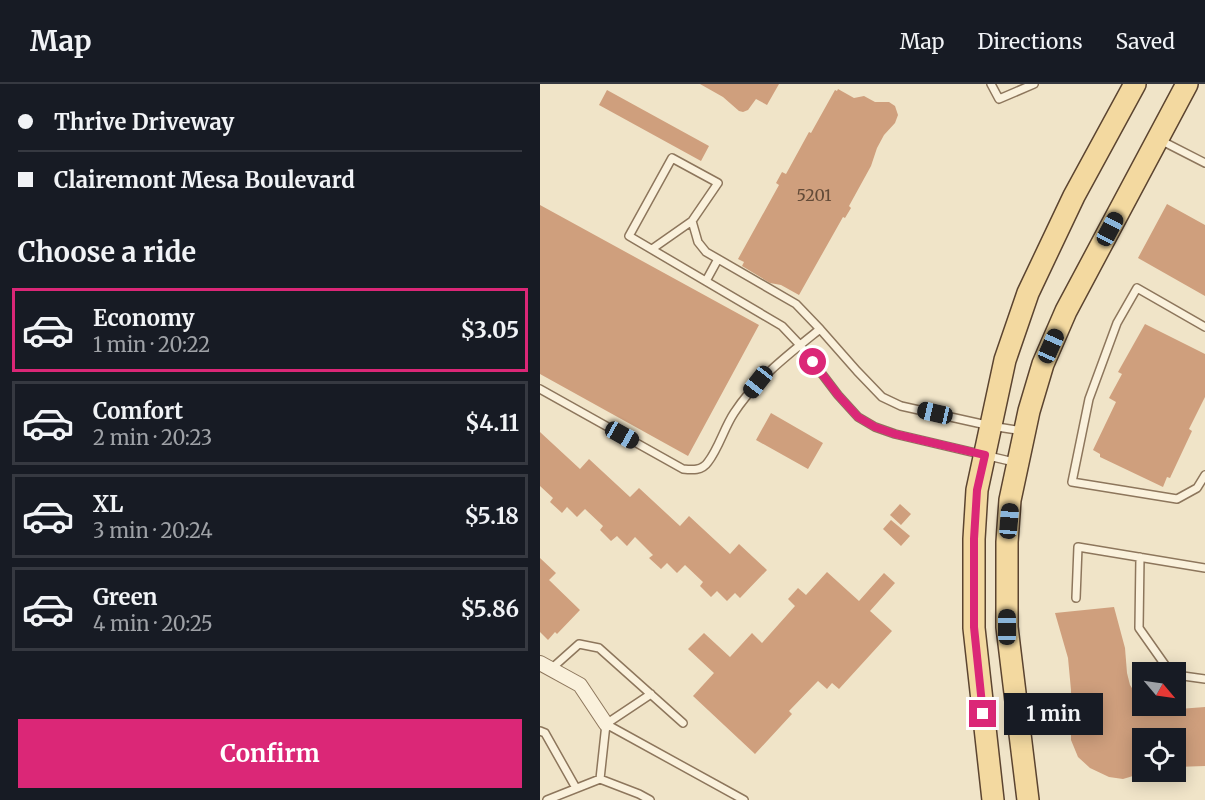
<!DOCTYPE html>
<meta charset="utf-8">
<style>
:root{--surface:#171b24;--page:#20242c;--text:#f1f3f6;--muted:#9ea1a6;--line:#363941;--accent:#db2777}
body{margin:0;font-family:Merriweather,serif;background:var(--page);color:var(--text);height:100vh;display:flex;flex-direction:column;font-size:22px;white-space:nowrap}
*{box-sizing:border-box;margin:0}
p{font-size:20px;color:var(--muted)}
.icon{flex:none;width:33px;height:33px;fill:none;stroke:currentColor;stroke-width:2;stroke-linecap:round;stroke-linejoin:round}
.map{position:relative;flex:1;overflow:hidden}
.drawer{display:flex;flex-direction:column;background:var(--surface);width:540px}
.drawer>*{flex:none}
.hud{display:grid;align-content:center;height:132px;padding:0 18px;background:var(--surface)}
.needle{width:39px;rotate:119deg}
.fabs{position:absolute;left:592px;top:578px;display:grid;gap:12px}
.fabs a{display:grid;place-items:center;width:54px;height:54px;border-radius:0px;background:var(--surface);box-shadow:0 3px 15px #0003;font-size:30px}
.end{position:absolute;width:27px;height:27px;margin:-14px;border:8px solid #db2777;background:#fff;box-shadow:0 0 0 3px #fff}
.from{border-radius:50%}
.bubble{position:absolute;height:42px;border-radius:0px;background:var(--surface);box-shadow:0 3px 15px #0003;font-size:20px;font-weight:700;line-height:42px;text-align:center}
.car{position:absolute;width:18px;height:36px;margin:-18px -9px;border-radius:8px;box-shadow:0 0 4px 2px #0007;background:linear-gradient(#222 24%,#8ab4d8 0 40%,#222 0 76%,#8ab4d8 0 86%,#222 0)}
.hud b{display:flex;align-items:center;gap:21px;height:57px;font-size:22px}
.hud b+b{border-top:2px solid var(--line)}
.hud i{width:15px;height:15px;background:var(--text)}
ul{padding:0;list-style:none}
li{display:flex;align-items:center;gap:18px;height:84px;margin:0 12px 9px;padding:0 6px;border:3px solid var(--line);border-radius:0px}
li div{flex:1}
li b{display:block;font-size:22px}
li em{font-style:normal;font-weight:700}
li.on{border-color:var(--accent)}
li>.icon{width:54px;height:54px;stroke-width:1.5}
h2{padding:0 18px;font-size:27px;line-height:72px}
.primary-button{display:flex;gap:12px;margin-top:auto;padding:12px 18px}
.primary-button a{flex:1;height:69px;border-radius:0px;background:var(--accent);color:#fff;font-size:24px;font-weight:700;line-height:69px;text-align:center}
header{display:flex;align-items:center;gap:36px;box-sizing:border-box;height:84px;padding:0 30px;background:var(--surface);border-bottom:2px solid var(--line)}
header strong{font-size:28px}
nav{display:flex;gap:33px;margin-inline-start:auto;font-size:21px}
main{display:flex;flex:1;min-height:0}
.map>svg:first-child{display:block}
</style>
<header>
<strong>Map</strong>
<nav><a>Map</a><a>Directions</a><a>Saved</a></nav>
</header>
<main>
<section class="drawer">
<div class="hud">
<b><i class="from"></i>Thrive Driveway</b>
<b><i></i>Clairemont Mesa Boulevard</b>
</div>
<h2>Choose a ride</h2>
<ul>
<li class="on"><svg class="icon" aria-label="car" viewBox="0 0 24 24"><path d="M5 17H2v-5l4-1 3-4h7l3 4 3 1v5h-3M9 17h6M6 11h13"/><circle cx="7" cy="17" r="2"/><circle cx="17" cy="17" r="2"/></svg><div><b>Economy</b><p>1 min · 20:22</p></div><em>$3.05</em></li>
<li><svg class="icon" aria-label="car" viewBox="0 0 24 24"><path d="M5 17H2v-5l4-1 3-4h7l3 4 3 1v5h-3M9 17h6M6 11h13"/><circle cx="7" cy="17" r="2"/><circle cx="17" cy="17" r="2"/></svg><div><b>Comfort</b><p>2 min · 20:23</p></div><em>$4.11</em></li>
<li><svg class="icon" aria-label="car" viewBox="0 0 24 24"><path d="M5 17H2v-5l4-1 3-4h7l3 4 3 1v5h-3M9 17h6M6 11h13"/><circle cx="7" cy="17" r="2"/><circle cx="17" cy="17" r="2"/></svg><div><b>XL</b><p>3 min · 20:24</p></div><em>$5.18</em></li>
<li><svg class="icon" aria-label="car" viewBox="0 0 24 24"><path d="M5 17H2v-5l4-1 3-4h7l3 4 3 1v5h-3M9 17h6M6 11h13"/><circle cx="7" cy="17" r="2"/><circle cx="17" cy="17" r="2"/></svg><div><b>Green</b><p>4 min · 20:25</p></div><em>$5.86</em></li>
</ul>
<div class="primary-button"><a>Confirm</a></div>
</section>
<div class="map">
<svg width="665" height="716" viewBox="0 0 665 716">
<rect width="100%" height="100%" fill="#f0e4c8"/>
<!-- building -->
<path fill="#cf9f7d" d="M160,0H239L227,21L216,15L208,26L203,28L199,27L183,13Z
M298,5L314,14L324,12L335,18H349L355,22L358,31L355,39L344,51L337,64L331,82L309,122L311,124L305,134L303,133L259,211L241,201L230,199L202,182L204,178L198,175L239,101L236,99L242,88L246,90L269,48L271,49L295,6L297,7Z
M67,6L169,62L161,77L59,21Z
M627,120L665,141V212L598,174Z
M0,121L219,241L148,372L0,290Z
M605,240L665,270V313L649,345L652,347L637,379L630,394L627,393L623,403L560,373V370L553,366L576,318L569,314L582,290L578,288Z
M231,329L283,359L268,385L216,356Z
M0,348L40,385L49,375L90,413L99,404L140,442L149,432L190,470L199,460L227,486L200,514L195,509L187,517L177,507L171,513L160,502L163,498L145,481L137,489L127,479L121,485L109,474L113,471L95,453L87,462L77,452L71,457L60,446L63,442L45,425L37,433L27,423L22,429L10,418L13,414L0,402Z
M360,420L371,430L361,441L350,431Z
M351,436L370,452L361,462L343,445Z
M0,474L16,489L9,496L40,526L17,550L15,548L8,556L0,548Z
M287,488L319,517L344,489L355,499L330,527L352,547L299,605L292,599L287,605L278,597L249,627L252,630L215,670L153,612L174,589L148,565L164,549L190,573L212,549L222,559L255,522L248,515L258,504L266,511Z
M574,523L585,564L587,589L590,601L597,612L603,616V621H609L626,626L665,623V682L636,683V654H603V689L583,695L569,693L550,684L538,673L531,656V606L528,574L515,529Z"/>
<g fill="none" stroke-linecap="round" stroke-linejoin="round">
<!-- service casing -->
<g stroke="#8d765c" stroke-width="10">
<path id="service" d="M451,0L459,15L494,0
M620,56L665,79
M112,165L152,137
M166,197L178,175
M665,243L597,204L577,239L549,315L532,398L637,415L657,404L665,391
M0,305L143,385C152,386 162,387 168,378C179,364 184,344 194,329C216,295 249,270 280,245
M474,378L355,350L335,343L318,333L298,311L260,261L242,242L89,152L132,74L178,99L152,137L158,158L166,168L256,220L280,245L317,287L342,313L361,322L451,342L483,347
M600,473L599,544L630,588
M536,514L538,463L665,484
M11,585L39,560L59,564L143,639
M636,591L665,595
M66,640L204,716
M0,647L5,649L36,704
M60,695L66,640L111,610
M7,716L60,695L99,710L110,716"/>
</g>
<!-- minor casing -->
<g stroke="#8d765c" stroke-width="16">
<path id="minor" d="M0,579L40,601L66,640"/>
</g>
<!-- primary casing -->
<g stroke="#5b4430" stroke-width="24">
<path id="primary" d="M453,716L434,544V455L437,406L465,276L488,209L534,112L595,0
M488,716L467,543V458L470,416L489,327L503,280L526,227L647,0"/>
</g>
<!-- service -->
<use href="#service" stroke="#faf1dc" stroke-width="7"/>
<!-- minor -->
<use href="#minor" stroke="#faf1dc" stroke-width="14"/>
<!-- primary -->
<use href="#primary" stroke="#f3d9a0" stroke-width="21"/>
</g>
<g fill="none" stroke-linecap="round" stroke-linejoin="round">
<!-- route -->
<path stroke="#db2777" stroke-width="8" d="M273,278L298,311L318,333L335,343L355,350L445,371L437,406L434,455V543L443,630"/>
</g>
<g text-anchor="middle" stroke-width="4.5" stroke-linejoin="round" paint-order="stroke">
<!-- number labels -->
<g font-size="16" fill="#624a37">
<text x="274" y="117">5201</text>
</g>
</g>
</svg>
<div class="fabs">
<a><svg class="needle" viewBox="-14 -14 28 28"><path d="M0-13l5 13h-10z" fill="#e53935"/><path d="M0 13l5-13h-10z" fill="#9ea1a6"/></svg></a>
<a><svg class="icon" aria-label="locate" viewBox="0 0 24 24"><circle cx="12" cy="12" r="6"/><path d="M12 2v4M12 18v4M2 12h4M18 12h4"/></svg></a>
</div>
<i class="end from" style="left:273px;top:278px"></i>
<i class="end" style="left:443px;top:630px"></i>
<div class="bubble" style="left:464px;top:609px;width:99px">1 min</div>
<i class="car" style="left:570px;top:145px;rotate:28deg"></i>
<i class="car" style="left:511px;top:262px;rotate:24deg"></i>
<i class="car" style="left:218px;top:298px;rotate:218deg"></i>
<i class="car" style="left:395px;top:329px;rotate:283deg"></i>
<i class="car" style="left:82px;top:351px;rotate:119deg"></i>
<i class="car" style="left:469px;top:437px;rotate:5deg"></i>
<i class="car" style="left:467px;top:543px;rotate:0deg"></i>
</div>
</main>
